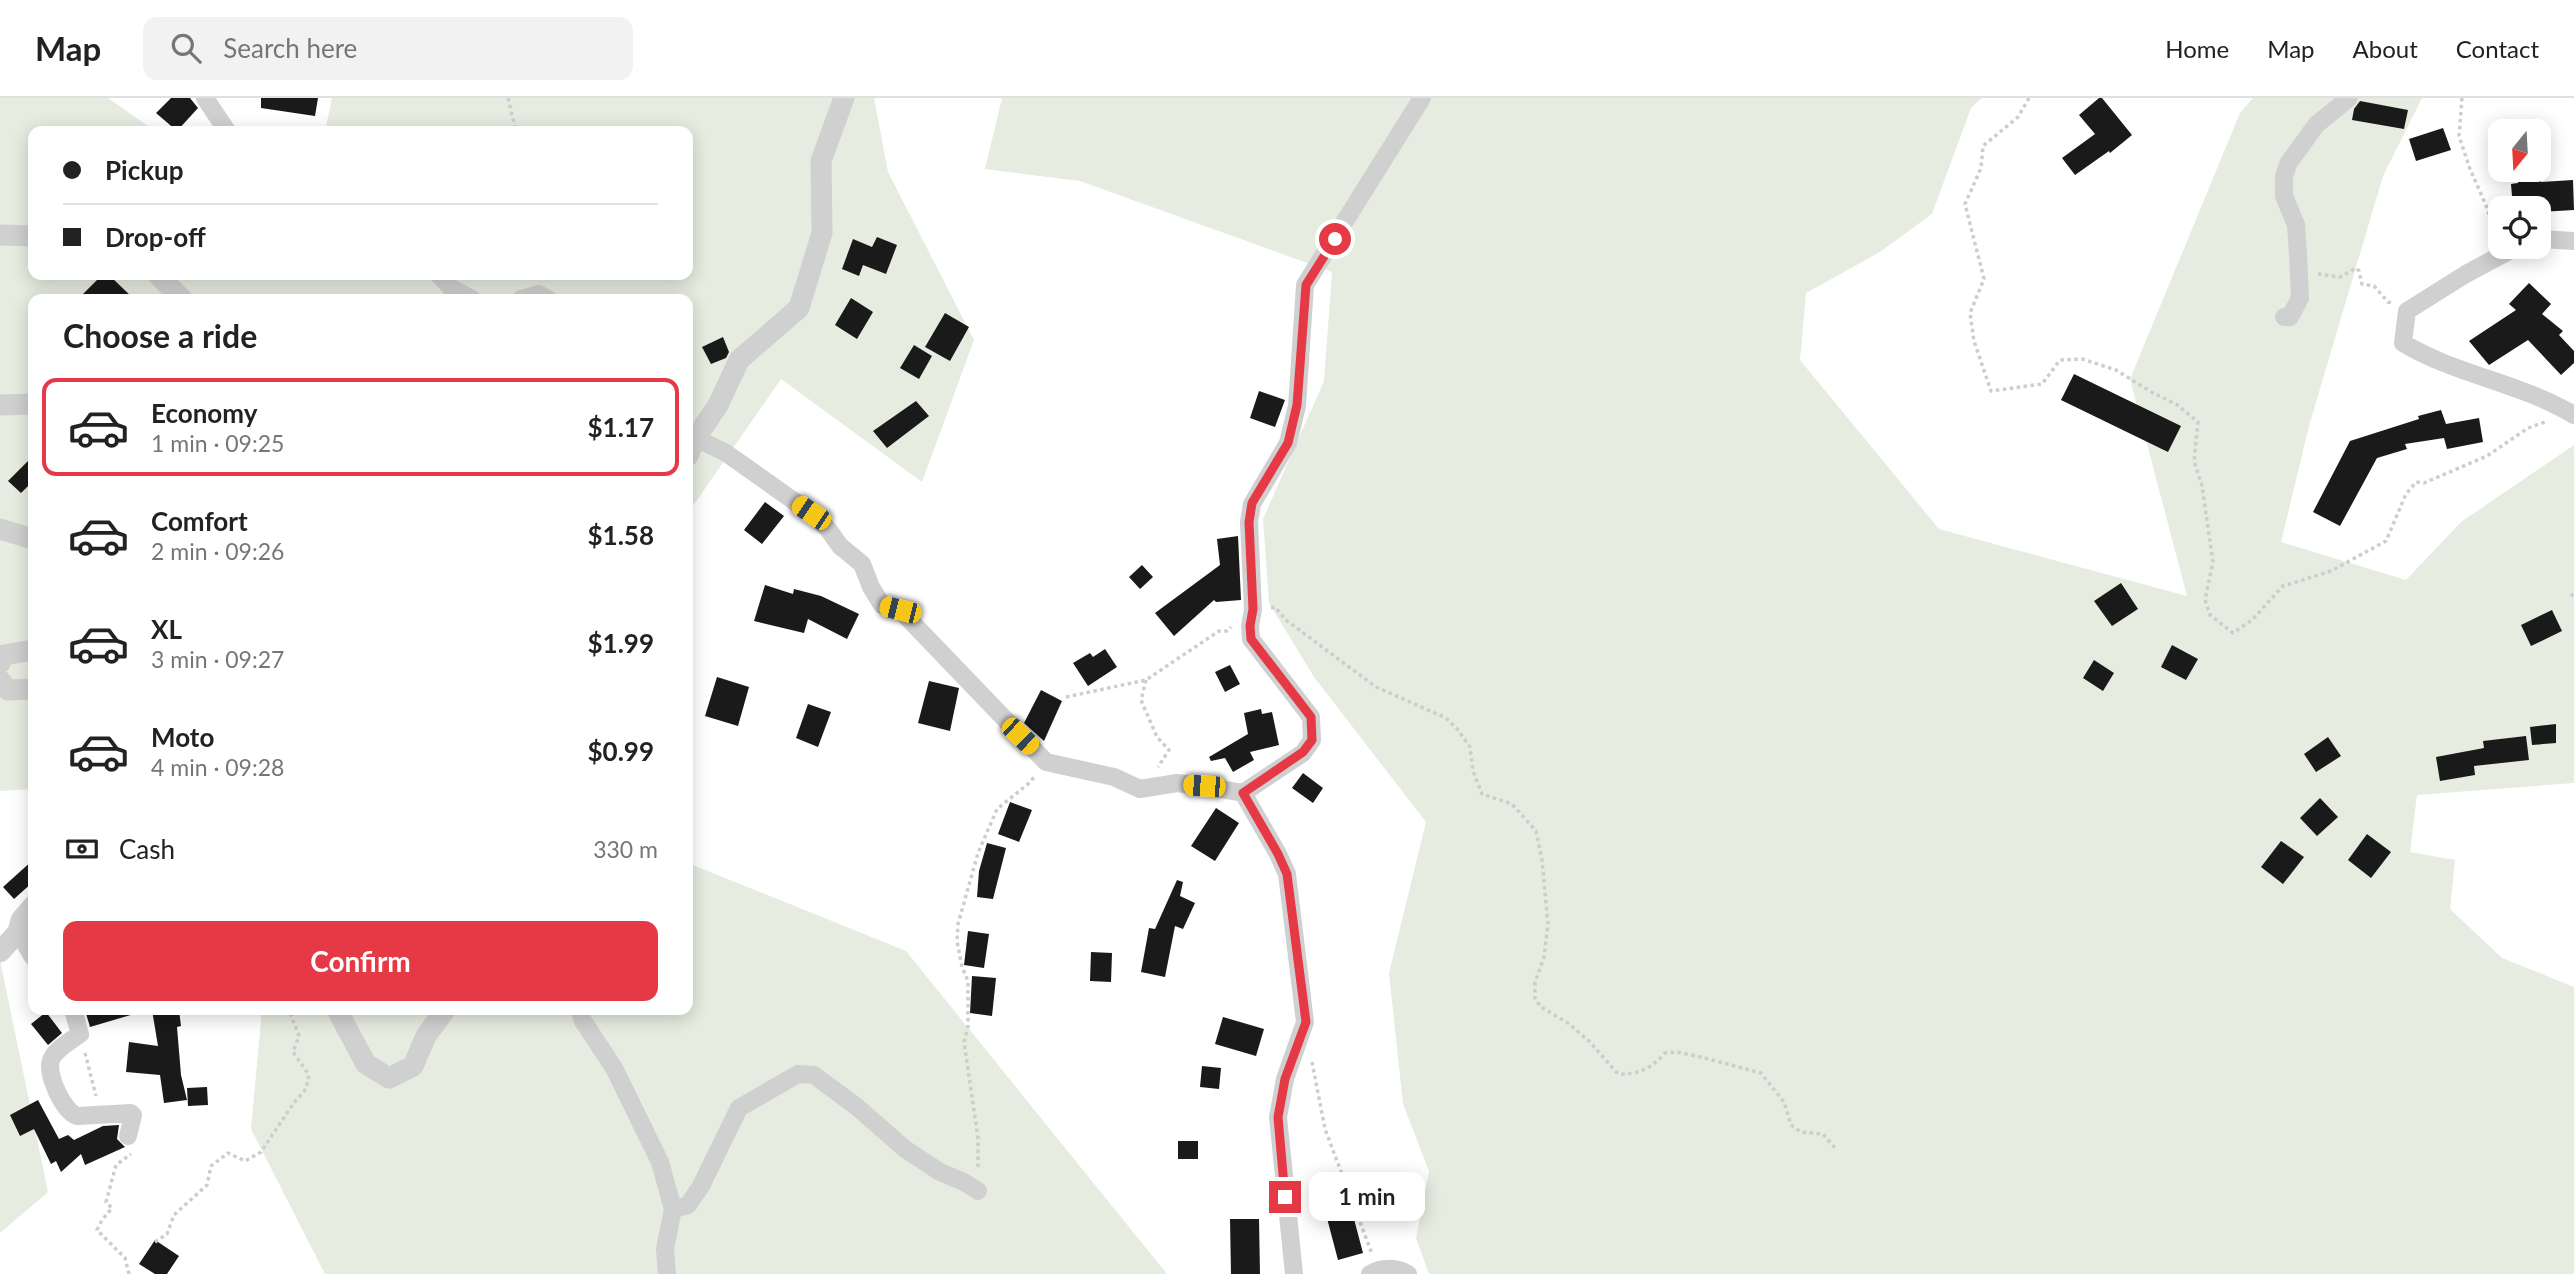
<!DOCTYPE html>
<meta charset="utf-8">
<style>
:root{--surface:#fff;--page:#f2f2f2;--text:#222;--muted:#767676;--line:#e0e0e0;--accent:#e63946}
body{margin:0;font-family:Lato,sans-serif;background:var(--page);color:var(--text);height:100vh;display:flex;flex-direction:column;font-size:26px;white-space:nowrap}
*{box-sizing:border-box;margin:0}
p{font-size:23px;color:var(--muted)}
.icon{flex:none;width:38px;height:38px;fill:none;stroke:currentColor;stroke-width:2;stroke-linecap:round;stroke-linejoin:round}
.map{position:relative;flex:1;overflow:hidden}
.drawer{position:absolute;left:28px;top:196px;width:665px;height:721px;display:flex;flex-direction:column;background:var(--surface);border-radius:14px;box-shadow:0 4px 18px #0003}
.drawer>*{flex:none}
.hud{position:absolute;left:28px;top:28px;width:665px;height:154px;border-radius:14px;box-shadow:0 4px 18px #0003;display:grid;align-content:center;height:154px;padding:0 35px;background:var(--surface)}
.needle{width:46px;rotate:198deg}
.fabs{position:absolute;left:2488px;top:21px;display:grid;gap:14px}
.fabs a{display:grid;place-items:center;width:63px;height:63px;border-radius:14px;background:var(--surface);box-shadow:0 4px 18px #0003;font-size:35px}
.end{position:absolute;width:32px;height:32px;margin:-16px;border:9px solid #e63946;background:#fff;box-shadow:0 0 0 4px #fff}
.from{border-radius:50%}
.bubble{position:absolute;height:49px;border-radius:14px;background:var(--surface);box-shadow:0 4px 18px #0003;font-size:23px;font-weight:700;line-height:49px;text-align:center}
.car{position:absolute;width:21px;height:42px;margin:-21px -10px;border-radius:9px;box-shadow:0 0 5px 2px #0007;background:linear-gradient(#f5c518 24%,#345 0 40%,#f5c518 0 76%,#345 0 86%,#f5c518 0)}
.hud b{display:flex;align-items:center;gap:24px;height:66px;font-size:26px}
.hud b+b{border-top:2px solid var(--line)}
.hud i{width:18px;height:18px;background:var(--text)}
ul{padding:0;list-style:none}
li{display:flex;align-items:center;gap:21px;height:98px;margin:0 14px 10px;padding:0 21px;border:4px solid transparent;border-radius:14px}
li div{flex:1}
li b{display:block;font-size:26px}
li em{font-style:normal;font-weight:700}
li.current{border-color:var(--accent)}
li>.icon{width:63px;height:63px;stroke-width:1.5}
h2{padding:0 35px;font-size:32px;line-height:84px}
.pay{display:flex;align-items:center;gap:18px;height:77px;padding:0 35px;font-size:26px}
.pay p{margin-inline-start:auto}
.primary-button{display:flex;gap:14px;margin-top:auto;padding:14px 35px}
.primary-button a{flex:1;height:80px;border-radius:14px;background:var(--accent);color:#fff;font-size:28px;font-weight:700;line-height:80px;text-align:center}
header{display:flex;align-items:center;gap:42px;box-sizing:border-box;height:98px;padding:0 35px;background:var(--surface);border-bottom:2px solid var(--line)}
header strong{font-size:33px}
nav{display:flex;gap:38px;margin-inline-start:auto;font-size:24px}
.search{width:490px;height:63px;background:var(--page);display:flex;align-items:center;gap:18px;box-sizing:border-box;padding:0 24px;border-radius:14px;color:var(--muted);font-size:26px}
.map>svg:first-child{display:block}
</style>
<header>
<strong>Map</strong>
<div class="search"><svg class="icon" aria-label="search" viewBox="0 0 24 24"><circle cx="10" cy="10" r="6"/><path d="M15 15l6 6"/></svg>Search here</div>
<nav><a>Home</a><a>Map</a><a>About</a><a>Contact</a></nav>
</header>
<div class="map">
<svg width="2574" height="1176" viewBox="0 0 2574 1176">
<rect width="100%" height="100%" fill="#fff"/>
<!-- green -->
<path fill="#e6ecdf" d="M0,0H108L155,33H33V177H688V33H325L332,0H874L888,74L974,242L922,384L781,281L688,415V201H33V691L0,693Z
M1002,0H1982L1971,10L1932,116L1880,154L1806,195L1800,262L1939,431L2187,498L2130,281L2240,15L2253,0H2422L2383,78L2309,328L2281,444L2406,482L2461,424L2574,347V685L2417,697L2410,754L2455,762L2450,811L2502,860L2574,889V1176H1429L1416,1140L1429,1073L1403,1006L1389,875L1426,724L1314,579L1269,505L1263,421L1324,283L1332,174L1080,83L985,71Z
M688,765L906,853L1167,1176H325L251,1031L262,912H688Z
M0,862L48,1094L0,1135Z"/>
<!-- building -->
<path fill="#1a1a1a" d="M171,0H190L198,10L177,33L156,15Z
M261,0H318L315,18L261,10Z
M2099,0H2102L2132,37L2110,55L2109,53L2075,77L2062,60L2095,36L2079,17Z
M2360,3L2408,12L2404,31L2352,22L2354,11Z
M2443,30L2451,52L2416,63L2409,41Z
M2517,72H2540L2541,84L2573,82L2574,112L2539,114V110H2513L2511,86L2518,85Z
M877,139L897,147L886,176L863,167L859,178L842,171L853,141L872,149Z
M102,177H109L134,201H78Z
M2529,185L2551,206L2542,216L2563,233L2559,237L2574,253V265L2561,277L2528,242L2489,267L2469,243L2516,212L2509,206Z
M851,200L873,214L857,241L835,227Z
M945,215L969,229L950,263L925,249Z
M723,239L729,254L726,260L711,266L702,249Z
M914,247L932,258L919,281L900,270Z
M2074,276L2181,328L2168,354L2061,302Z
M1259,293L1285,302L1275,329L1250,320Z
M916,303L929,318L887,350L873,333Z
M2441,312L2446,326L2479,320L2483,344L2447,351L2444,340L2405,346L2407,351L2377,360L2340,428L2313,414L2350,343L2419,321L2418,318Z
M33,358V383L21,395L8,383Z
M765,404L784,418L762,446L744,432Z
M1238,438L1241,502L1216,504L1214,502L1174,538L1155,515L1220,467L1217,441Z
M1142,467L1153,479L1140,491L1129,479Z
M2121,485L2138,511L2112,528L2094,503Z
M765,487L793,496L794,491L821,498L859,516L847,541L808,521L804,535L754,523Z
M2552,512L2562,533L2531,548L2521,527Z
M2172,547L2198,561L2186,582L2161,569Z
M1105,551L1117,569L1088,588L1073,565L1090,555L1093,559Z
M2094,562L2114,575L2103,593L2083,580Z
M1230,567L1240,586L1225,594L1215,574Z
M717,579L749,589L738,628L705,618Z
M929,583L959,590L950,633L918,625Z
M1041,592L1062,603L1044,643L1024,625Z
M808,606L831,614L818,649L796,640Z
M1261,611L1262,616L1272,614L1279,647L1250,654L1254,662L1233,674L1225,660L1211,663L1209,659L1248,636L1244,615Z
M2556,626V645L2532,647L2530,629Z
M2526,638L2529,662L2474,668L2475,677L2440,683L2436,659L2484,650L2483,643Z
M2328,639L2341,658L2316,674L2304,656Z
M1303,675L1323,690L1313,705L1292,690Z
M2320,700L2338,719L2317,738L2300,720Z
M1010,704L1032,712L1019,744L998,736Z
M1216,710L1239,725L1215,763L1191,748Z
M2367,736L2391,754L2371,780L2348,762Z
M2281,743L2304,759L2283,786L2261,769Z
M987,745L1006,750L993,801L977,799L979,773Z
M33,762V784L14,801L3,789Z
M1177,782L1183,784L1180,798L1195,805L1183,831L1175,828L1165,879L1141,874L1149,830L1155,831Z
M968,833L989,836L984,870L964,867Z
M1091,854L1112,855L1111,884L1090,883Z
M972,878L996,880L992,918L970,915Z
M85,912H134V916L90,929Z
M152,912H179L181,928L177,929L181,977L187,1002L164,1005L160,977L126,974L129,944L158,948Z
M46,914L62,935L48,947L31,926Z
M1223,919L1264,931L1256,958L1215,946Z
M1202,968L1221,970L1219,991L1200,989Z
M207,989L208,1007L188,1008L187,990Z
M38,1002L59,1041L68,1037L74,1042L103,1028L119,1027L117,1041L125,1049L85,1067L81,1056L61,1074L56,1063L51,1066L34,1031L20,1038L10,1017Z
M1178,1043H1198V1061H1178Z
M1338,1082L1347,1123L1354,1121L1363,1155L1338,1162L1318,1086Z
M1230,1121H1259L1260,1176H1231Z
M155,1142L179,1158L167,1176H155L139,1166Z"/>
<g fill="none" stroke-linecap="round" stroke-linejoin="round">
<!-- path -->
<path stroke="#cdcdcd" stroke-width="3.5" stroke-dasharray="3.5 3.5" stroke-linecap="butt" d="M508,0L516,33
M2029,0L2018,19L1983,48L1981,70L1965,106L1984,181L1970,215L1974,243L1991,293L2042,286L2060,262L2082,261L2116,272L2153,295L2176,306L2198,324L2194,363L2202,388L2213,464L2205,502L2210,517L2233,535L2252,522L2283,488L2331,473L2386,443L2406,396L2416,384L2424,385L2487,358L2528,330L2545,324
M2462,0L2459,38L2470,71L2488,112L2493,139
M2318,176L2340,179L2356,170L2359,173L2362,186L2374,188L2388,204L2392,205
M2571,496L2574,498
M1271,510L1275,509L1286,522L1376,589L1446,620L1458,632L1470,649L1473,673L1482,696L1512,706L1536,733L1542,762L1548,826L1544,859L1535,884V901L1541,909L1568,925L1589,943L1618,976C1638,977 1652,970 1665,955L1677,954L1701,959L1761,975L1784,1004L1791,1027L1801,1034L1823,1036L1835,1050
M1146,582L1141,602L1157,639L1169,652L1158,669
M1066,599L1146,582L1219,533H1227L1231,529
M85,955L96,998
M1312,964L1325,1031L1372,1156
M978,1069V1040L964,944L968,928V883L962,869L957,843L958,826L978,755L997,711L1028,686L1035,678
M155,1144L167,1136L174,1117L207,1087L211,1068L228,1055L245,1063L261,1054L293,1006L306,991L309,977L293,954L299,938L289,912
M129,1176L125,1160L97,1132L102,1122L112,1110L106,1104L116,1067L131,1056"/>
<!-- minor -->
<path stroke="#d0d0d0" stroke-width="18" d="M205,0L227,33
M2539,141L2574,143
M2516,149L2466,176L2407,213L2403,245C2456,277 2521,285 2574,317
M439,177L451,190L472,201
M521,201L539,196L548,201
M2284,219H2290L2300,200L2298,156L2296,127L2284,98V79L2288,66L2316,27L2349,0
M688,336L726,355L811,415L828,431L840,448L862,466L871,489L882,507L900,512L1046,664L1114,679L1140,691L1177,685L1204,688L1243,695
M18,834L33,859
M73,912L80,936C71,943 55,951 51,962C46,976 63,1013 77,1018L131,1015L133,1017L128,1038
M579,912L583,923L614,970L660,1064L673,1111L665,1151L667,1176
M673,1111L688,1107L701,1088L739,1010L798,976L814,977L857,1009L905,1051L940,1074L964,1084L978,1093
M1294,1176L1278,1019L1285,981L1305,924L1287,776L1278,756L1243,695L1303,655L1312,642L1311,619L1251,541L1250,528L1253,511L1249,424L1252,406L1288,345L1297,308L1305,187L1422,0
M1370,1176C1382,1169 1397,1169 1408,1176"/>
<!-- tertiary -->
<path stroke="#d0d0d0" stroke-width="21" d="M0,137L33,138
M158,177L182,201
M0,307L33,306
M688,358L695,341L718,307L739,262L799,210L822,135L821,63L844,0
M0,431L33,441
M0,565L4,557L33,552
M0,582L8,592L33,591
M0,854L18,834L21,822L33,808
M337,912L366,966L389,980L413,968L426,938L445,912"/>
</g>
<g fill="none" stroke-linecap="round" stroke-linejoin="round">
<!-- route -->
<path stroke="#e63946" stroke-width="9" d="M1285,1099L1278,1019L1285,981L1306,924L1287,776L1278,756L1243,695L1303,654L1312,642L1311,619L1251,541L1250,528L1253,511L1249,424L1252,405L1288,345L1297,307L1306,187L1335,141"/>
</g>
</svg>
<div class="fabs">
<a><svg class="needle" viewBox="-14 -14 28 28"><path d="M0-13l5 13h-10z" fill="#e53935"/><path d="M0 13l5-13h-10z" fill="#767676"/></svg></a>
<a><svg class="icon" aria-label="locate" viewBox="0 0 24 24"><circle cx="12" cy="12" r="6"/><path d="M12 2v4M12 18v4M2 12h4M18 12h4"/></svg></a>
</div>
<i class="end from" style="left:1335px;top:141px"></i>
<i class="end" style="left:1285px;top:1099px"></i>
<div class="bubble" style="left:1309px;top:1074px;width:116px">1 min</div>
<i class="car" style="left:811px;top:415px;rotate:304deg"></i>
<i class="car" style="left:900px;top:512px;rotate:284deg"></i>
<i class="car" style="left:1020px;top:638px;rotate:134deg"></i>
<i class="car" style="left:1204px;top:688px;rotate:274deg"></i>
<div class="hud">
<b><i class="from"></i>Pickup</b>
<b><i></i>Drop-off</b>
</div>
<section class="drawer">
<h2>Choose a ride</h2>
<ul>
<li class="current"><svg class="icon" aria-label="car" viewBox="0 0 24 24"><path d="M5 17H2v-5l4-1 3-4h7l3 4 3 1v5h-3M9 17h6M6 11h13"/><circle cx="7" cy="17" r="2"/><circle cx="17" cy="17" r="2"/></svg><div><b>Economy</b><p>1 min · 09:25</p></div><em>$1.17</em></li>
<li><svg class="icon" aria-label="car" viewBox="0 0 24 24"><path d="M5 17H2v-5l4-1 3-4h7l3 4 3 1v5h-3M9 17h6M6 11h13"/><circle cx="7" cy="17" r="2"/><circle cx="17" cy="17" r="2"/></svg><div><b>Comfort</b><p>2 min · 09:26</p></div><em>$1.58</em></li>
<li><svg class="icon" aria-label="car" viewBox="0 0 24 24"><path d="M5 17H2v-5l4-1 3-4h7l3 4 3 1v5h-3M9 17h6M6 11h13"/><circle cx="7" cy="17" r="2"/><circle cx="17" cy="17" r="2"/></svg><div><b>XL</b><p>3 min · 09:27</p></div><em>$1.99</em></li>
<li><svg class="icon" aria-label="car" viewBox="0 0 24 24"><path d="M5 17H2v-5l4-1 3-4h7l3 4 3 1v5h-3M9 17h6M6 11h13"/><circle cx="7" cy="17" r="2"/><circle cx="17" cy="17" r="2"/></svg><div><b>Moto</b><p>4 min · 09:28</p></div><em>$0.99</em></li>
</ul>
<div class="pay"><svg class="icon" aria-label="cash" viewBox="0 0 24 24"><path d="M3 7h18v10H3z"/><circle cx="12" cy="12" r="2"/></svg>Cash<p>330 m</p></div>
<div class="primary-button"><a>Confirm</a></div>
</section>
</div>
